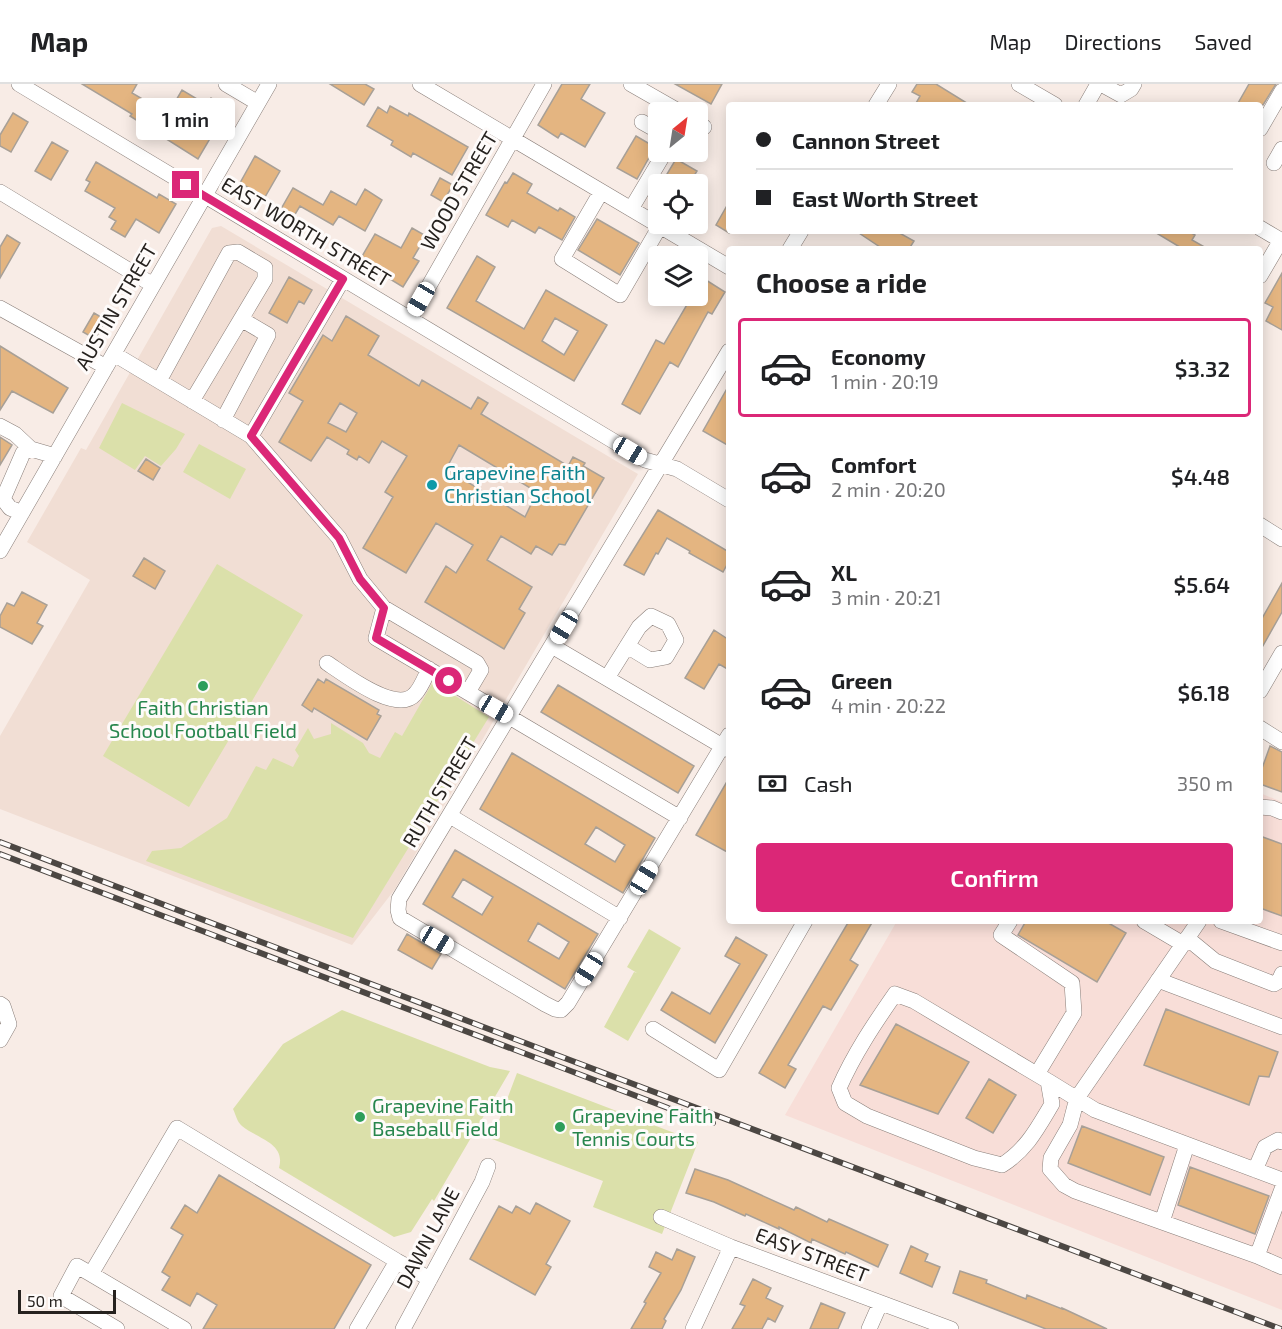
<!DOCTYPE html>
<meta charset="utf-8">
<style>
:root{--surface:#fff;--page:#f2f2f2;--text:#202124;--muted:#757577;--line:#e0e0e0;--accent:#db2777}
body{margin:0;font-family:"Exo 2",sans-serif;background:var(--page);color:var(--text);height:100vh;display:flex;flex-direction:column;font-size:22px;white-space:nowrap}
*{box-sizing:border-box;margin:0}
p{font-size:20px;color:var(--muted)}
.icon{flex:none;width:33px;height:33px;fill:none;stroke:currentColor;stroke-width:2;stroke-linecap:round;stroke-linejoin:round}
.map{position:relative;flex:1;overflow:hidden}
.side{position:absolute;left:726px;top:162px;width:537px;height:678px;display:flex;flex-direction:column;background:var(--surface);border-radius:6px;box-shadow:0 3px 15px #0003}
.side>*{flex:none}
.hud{position:absolute;left:726px;top:18px;width:537px;height:132px;border-radius:6px;box-shadow:0 3px 15px #0003;display:grid;align-content:center;height:132px;padding:0 30px;background:var(--surface)}
.needle{width:39px;rotate:30deg}
.controls{position:absolute;left:648px;top:18px;display:grid;gap:12px}
.controls a{display:grid;place-items:center;width:60px;height:60px;border-radius:6px;background:var(--surface);box-shadow:0 3px 15px #0003;font-size:30px}
.scale{position:absolute;left:18px;bottom:15px;width:98px;box-sizing:border-box;padding-left:6px;border:3px solid #26221f;border-top:0;font-size:16px;line-height:21px;white-space:nowrap;color:#26221f;-webkit-text-stroke:4px #fefbfa;paint-order:stroke}
.end{position:absolute;width:27px;height:27px;margin:-14px;border:8px solid #db2777;background:#fff;box-shadow:0 0 0 3px #fff}
.from{border-radius:50%}
.bubble{position:absolute;height:42px;border-radius:6px;background:var(--surface);box-shadow:0 3px 15px #0003;font-size:20px;font-weight:600;line-height:42px;text-align:center}
.car{position:absolute;width:18px;height:36px;margin:-18px -9px;border-radius:8px;box-shadow:0 0 4px 2px #0007;background:linear-gradient(#fff 24%,#345 0 40%,#fff 0 76%,#345 0 86%,#fff 0)}
.hud b{display:flex;align-items:center;gap:21px;height:57px;font-size:22px}
.hud b+b{border-top:2px solid var(--line)}
.hud i{width:15px;height:15px;background:var(--text)}
ul{padding:0;list-style:none}
li{display:flex;align-items:center;gap:18px;height:99px;margin:0 12px 9px;padding:0 18px;border:3px solid transparent;border-radius:6px}
li div{flex:1}
li b{display:block;font-size:22px}
li em{font-style:normal;font-weight:600}
li.active{border-color:var(--accent)}
li>.icon{width:54px;height:54px;stroke-width:1.5}
h2{padding:0 30px;font-size:27px;line-height:72px}
.pay{display:flex;align-items:center;gap:15px;height:66px;padding:0 30px;font-size:22px}
.pay p{margin-inline-start:auto}
.button{display:flex;gap:12px;margin-top:auto;padding:12px 30px}
.button a{flex:1;height:69px;border-radius:6px;background:var(--accent);color:#fff;font-size:24px;font-weight:600;line-height:69px;text-align:center}
header{display:flex;align-items:center;gap:36px;box-sizing:border-box;height:84px;padding:0 30px;background:var(--surface);border-bottom:2px solid var(--line)}
header strong{font-size:28px}
nav{display:flex;gap:33px;margin-inline-start:auto;font-size:21px}
.map>svg:first-child{display:block}
</style>
<header>
<strong>Map</strong>
<nav><a>Map</a><a>Directions</a><a>Saved</a></nav>
</header>
<div class="map">
<svg width="1282" height="1245" viewBox="0 0 1282 1245">
<rect width="100%" height="100%" fill="#f8ece6"/>
<!-- commercial -->
<path fill="#f8ded8" d="M1260,709L1282,718V1226L785,1031L897,837H1260Z"/>
<!-- built -->
<path fill="#f1ded4" d="M221,142L638,390L395,805L352,861L0,725V652L90,496L27,458L81,364L86,366L212,144Z"/>
<!-- green -->
<path fill="#dbe0aa" d="M122,319L185,350L176,365L161,382L145,372L135,386L99,364Z
M199,360L246,385L230,415L183,388Z
M217,480L303,531L189,723L103,672Z
M433,598L489,633L353,854L146,777L152,767L181,764L227,734L256,682L266,686L273,674L293,683L299,672L295,666L308,644L314,655L331,650V639L363,659L369,669L380,674L395,648L402,652Z
M649,845L681,864L628,957L604,943L634,888L637,889L627,883Z
M342,926L490,983L510,987L434,1117L432,1115L411,1148L394,1153L279,1084C286,1059 258,1055 242,1042C237,1038 236,1031 233,1025L283,960Z
M517,989L698,1058L662,1150L593,1123L603,1097L492,1055Z"/>
<!-- building -->
<path fill="#e4b581" stroke="#a8a097" stroke-width="1.5" fill-rule="evenodd" d="M82,0H137L132,9L168,30L182,6L207,21L211,14L228,24L198,75L130,32L132,30Z
M330,0H365L374,5L364,21Z
M562,0H590L581,15L605,29L585,63L561,49L558,54L538,41Z
M675,0H722L711,20Z
M917,0H936L970,21H915L920,12L912,8Z
M1249,0H1276L1263,21H1237Z
M390,22L408,32L409,29L468,63L452,91L413,69L411,73L391,61L393,57L367,42L378,23L387,29Z
M13,29L28,38L11,68L0,62V51Z
M636,52L655,63L637,95L617,84Z
M52,58L68,67L51,96L35,87Z
M255,72L280,87L265,113L240,99Z
M676,75L697,87L689,100H661Z
M96,78L157,114L159,110L176,120L159,149L136,135L125,153L111,145L116,137L109,133L115,124L85,107L90,98L86,96Z
M513,89L532,100L527,109L558,127L560,124L575,133L562,156L539,143L535,149L512,136L508,143L486,131L505,98L507,99Z
M440,94L453,101L443,118L431,111Z
M293,104L323,121L331,107L356,121L365,105L382,116L365,147L339,132L333,141L300,122L294,132L281,125Z
M729,118V149L716,141Z
M597,135L639,159L620,191L578,166Z
M412,144L426,152L413,174L419,177L403,203L385,192L387,189L361,174L375,150L401,164Z
M856,147H896L914,157L909,165H883Z
M1153,147H1188L1195,151L1192,156L1208,165H1183Z
M7,151L20,159L0,194V163Z
M477,172L495,183L476,217L524,245L546,206L607,241L574,297L447,224ZM555,234L578,247L564,271L542,257Z
M1282,189V246L1266,237L1273,223L1265,219Z
M698,191L725,208L712,230L708,228L678,283L670,278L640,330L622,320L656,256L664,260L692,212H698Z
M289,193L312,206L304,220L299,217L287,239L269,229Z
M94,229L106,236L95,255L83,248Z
M346,232L379,252L368,271L419,302L422,296L471,325L478,313L488,319L481,330L568,382L573,373L585,379L583,382L604,394L565,461L559,460L552,471L536,462L531,470L501,452L487,476L532,503L519,525L525,529L504,565L425,518L446,482L456,489L473,461L436,439L406,489L363,464L393,413L385,408L407,372L382,357L369,379L359,372L357,376L347,370L349,366L327,353L311,377L279,358L303,317L289,309L323,251L332,257ZM340,319L357,329L346,348L328,339ZM459,361L537,408L525,433L446,385Z
M0,262L68,304L53,329L12,307L0,326Z
M729,301V362L703,347Z
M0,353L12,361L0,381Z
M146,375L160,384L153,396L138,387Z
M658,426L729,468V477L723,488L689,469L690,467L667,454L658,470L656,469L644,491L624,481Z
M144,474L165,487L155,505L133,492Z
M1282,499V528L1260,567V538Z
M22,508L47,521L37,539L43,542L32,560L0,543V532L7,519L14,522Z
M714,546L729,556V586L719,580L704,605L685,594Z
M318,595L324,599L326,595L379,626L377,630L381,632L367,656L314,624L312,628L302,621Z
M558,601L694,682L678,709L541,628Z
M1270,662L1282,668V708L1260,700V690Z
M512,669L655,754L623,809L480,725ZM596,743L625,761L615,778L585,760Z
M729,694V769L696,751Z
M1260,752L1282,760V832L1260,824Z
M455,766L598,850L565,905L423,820ZM463,795L493,813L482,831L452,813ZM538,839L569,858L559,875L528,857Z
M849,837H873L850,876L858,881L831,926L823,922L788,981L796,985L785,1004L759,989Z
M1026,837H1105L1126,849L1097,898L1018,851Z
M407,850L441,870L432,885L398,866Z
M736,853L767,871L715,959L661,926L672,908L710,930L740,880L725,872Z
M1166,925L1278,968L1269,993L1259,992L1249,1021L1144,981Z
M896,940L969,978L938,1030L860,1001Z
M989,995L1016,1011L993,1049L966,1034Z
M1082,1042L1164,1073L1150,1111L1068,1079Z
M1190,1083L1269,1112L1255,1150L1178,1121Z
M695,1085L728,1096L794,1126L796,1123L827,1138L829,1135L888,1161L878,1183L846,1168L845,1170L812,1155L811,1159L779,1143V1145L746,1130L745,1132L714,1118L686,1109Z
M219,1091L371,1181L334,1245H203L217,1221L197,1209L190,1222L162,1206L170,1193L162,1188L183,1151L171,1144L185,1121L197,1129Z
M536,1119L570,1137L546,1180L551,1183L535,1211L470,1175L499,1122L512,1129L516,1122L530,1130Z
M911,1162L928,1170L925,1177L940,1183L932,1203L900,1189Z
M677,1165L695,1173L681,1206L664,1235L666,1237L662,1245H631L646,1219L644,1218L661,1189L649,1183L656,1168L672,1176Z
M960,1187L987,1196L986,1199L1026,1215L1027,1211L1062,1225V1224L1107,1245H1046L953,1209Z
M753,1195L771,1204L766,1214L783,1222L775,1238L768,1234L762,1245H732L745,1222L740,1220Z
M821,1219L845,1229L838,1245H810Z"/>
<g fill="none" stroke-linecap="round" stroke-linejoin="round">
<!-- minor casing -->
<g stroke="#897e79" stroke-width="16">
<path id="minor" d="M19,0L645,376L677,385L729,416
M226,0L258,19
M420,0L729,183
M631,0L680,28
M1019,0L1055,21
M1101,0L1121,11L1131,5L1134,0
M876,21L889,0
M1086,21L1098,0
M642,38L658,47
M698,39L704,43
M1260,45L1282,7
M694,68L698,70
M1274,79L1282,65
M0,108L153,201
M601,108L562,175L620,211L660,142
M631,125L665,68
M1260,144L1282,157
M790,165L801,147
M1260,192L1281,156
M0,224L106,283
M410,235L544,0
M729,267L399,815L398,826L400,834L545,920L555,925L561,926L568,919L729,651
M114,270L251,352L339,454L360,495L384,524L376,554L680,734
M159,297L229,169L238,168L265,184V195L192,317
M223,336L268,251L241,235
M0,342L15,350L31,365
M251,352L343,195
M22,429L10,424L3,415L23,369L31,365L55,372
M1260,441L1282,455
M0,467L269,0
M384,524L477,579L481,586L468,608
M552,562L729,666
M327,579C344,590 397,631 415,610C421,604 425,593 429,585
M607,594L639,543L651,532L668,540L676,556L666,573L650,576L627,562
M1260,607L1282,569
M1260,644L1282,658
M1260,723L1272,724L1282,728
M450,732L620,834
M1010,837L1001,851L1072,899L1074,929L1037,990
M1144,837L1183,860
M1199,837L1077,1014L1070,1041L1051,1074L1050,1085L1064,1101L1075,1107L1257,1172
M1221,837L1282,859
M1187,854L1215,877L1274,900L1279,897L1282,890
M1158,896L1282,943
M895,910L914,917L1048,997L1052,1020C1037,1045 1027,1065 1002,1081L974,1074L867,1032L845,1019L839,1004C854,970 874,940 895,910Z
M0,920L3,922L9,940L0,956
M653,945L719,986L805,837
M1048,997L1095,1026L1282,1096
M1255,1086L1265,1063L1278,1056L1282,1058
M1282,1105L1257,1172L1282,1183
M661,1133L731,1163L951,1245
M1162,1138L1187,1061
M91,1190L184,1245
M117,1245L61,1212L77,1182L91,1190L177,1044L397,1177L430,1195
M357,1245L397,1177
M403,1245L482,1098L488,1082
M693,1245L731,1163
M869,1245L880,1220"/>
</g>
<!-- minor -->
<use href="#minor" stroke="#fff" stroke-width="15"/>
<!-- rail casing -->
<g stroke="#4c4743" stroke-width="6">
<path id="rail" d="M0,758L554,970L1281,1245
M0,770L668,1024L713,1039"/>
</g>
<!-- rail -->
<use href="#rail" stroke="#fefbfa" stroke-width="4" stroke-dasharray="11" stroke-linecap="butt"/>
</g>
<g fill="none" stroke-linecap="round" stroke-linejoin="round">
<!-- route -->
<path stroke="#db2777" stroke-width="8" d="M186,101L343,195L251,352L339,454L360,495L384,524L376,554L449,597"/>
</g>
<!-- markers -->
<circle fill="#0f9aa8" stroke="#fefbfa" stroke-width="2" cx="432" cy="401" r="6"/>
<g fill="#2e9e5b" stroke="#fefbfa" stroke-width="2">
<circle cx="203" cy="602" r="6"/>
<circle cx="360" cy="1033" r="6"/>
<circle cx="560" cy="1043" r="6"/>
</g>
<g text-anchor="middle" stroke-width="6" stroke-linejoin="round" paint-order="stroke">
<!-- street labels -->
<g font-size="20" fill="#26221f" stroke="#fefbfa">
<text transform="translate(459 107) rotate(-60)" y="7">WOOD STREET</text>
<text transform="translate(306 148) rotate(31)" y="7">EAST WORTH STREET</text>
<text transform="translate(116 223) rotate(-60)" y="7">AUSTIN STREET</text>
<text transform="translate(440 708) rotate(-59)" y="7">RUTH STREET</text>
<text transform="translate(428 1154) rotate(-62)" y="7">DAWN LANE</text>
<text transform="translate(812 1171) rotate(21)" y="7">EASY STREET</text>
</g>
<!-- culture labels -->
<g font-size="20" fill="#0d838f" stroke="#fefbfa" text-anchor="start">
<text x="444" y="396">Grapevine Faith<tspan x="444" dy="23">Christian School</tspan></text>
</g>
<!-- leisure labels -->
<g font-size="20" fill="#27864d" stroke="#fefbfa" text-anchor="start">
<text x="203" y="631" text-anchor="middle">Faith Christian<tspan x="203" dy="23">School Football Field</tspan></text>
<text x="372" y="1029">Grapevine Faith<tspan x="372" dy="23">Baseball Field</tspan></text>
<text x="572" y="1039">Grapevine Faith<tspan x="572" dy="23">Tennis Courts</tspan></text>
</g>
</g>
</svg>
<div class="controls">
<a><svg class="needle" viewBox="-14 -14 28 28"><path d="M0-13l5 13h-10z" fill="#e53935"/><path d="M0 13l5-13h-10z" fill="#757577"/></svg></a>
<a><svg class="icon" aria-label="locate" viewBox="0 0 24 24"><circle cx="12" cy="12" r="6"/><path d="M12 2v4M12 18v4M2 12h4M18 12h4"/></svg></a>
<a><svg class="icon" aria-label="layers" viewBox="0 0 24 24"><path d="M12 4l9 5-9 5-9-5zM3 14l9 5 9-5"/></svg></a>
</div>
<div class="scale">50 m</div>
<i class="end from" style="left:449px;top:597px"></i>
<i class="end" style="left:186px;top:101px"></i>
<div class="bubble" style="left:136px;top:14px;width:99px">1 min</div>
<i class="car" style="left:421px;top:215px;rotate:210deg"></i>
<i class="car" style="left:630px;top:367px;rotate:121deg"></i>
<i class="car" style="left:564px;top:543px;rotate:211deg"></i>
<i class="car" style="left:496px;top:625px;rotate:120deg"></i>
<i class="car" style="left:644px;top:794px;rotate:31deg"></i>
<i class="car" style="left:437px;top:856px;rotate:121deg"></i>
<i class="car" style="left:589px;top:885px;rotate:212deg"></i>
<div class="hud">
<b><i class="from"></i>Cannon Street</b>
<b><i></i>East Worth Street</b>
</div>
<section class="side">
<h2>Choose a ride</h2>
<ul>
<li class="active"><svg class="icon" aria-label="car" viewBox="0 0 24 24"><path d="M5 17H2v-5l4-1 3-4h7l3 4 3 1v5h-3M9 17h6M6 11h13"/><circle cx="7" cy="17" r="2"/><circle cx="17" cy="17" r="2"/></svg><div><b>Economy</b><p>1 min · 20:19</p></div><em>$3.32</em></li>
<li><svg class="icon" aria-label="car" viewBox="0 0 24 24"><path d="M5 17H2v-5l4-1 3-4h7l3 4 3 1v5h-3M9 17h6M6 11h13"/><circle cx="7" cy="17" r="2"/><circle cx="17" cy="17" r="2"/></svg><div><b>Comfort</b><p>2 min · 20:20</p></div><em>$4.48</em></li>
<li><svg class="icon" aria-label="car" viewBox="0 0 24 24"><path d="M5 17H2v-5l4-1 3-4h7l3 4 3 1v5h-3M9 17h6M6 11h13"/><circle cx="7" cy="17" r="2"/><circle cx="17" cy="17" r="2"/></svg><div><b>XL</b><p>3 min · 20:21</p></div><em>$5.64</em></li>
<li><svg class="icon" aria-label="car" viewBox="0 0 24 24"><path d="M5 17H2v-5l4-1 3-4h7l3 4 3 1v5h-3M9 17h6M6 11h13"/><circle cx="7" cy="17" r="2"/><circle cx="17" cy="17" r="2"/></svg><div><b>Green</b><p>4 min · 20:22</p></div><em>$6.18</em></li>
</ul>
<div class="pay"><svg class="icon" aria-label="cash" viewBox="0 0 24 24"><path d="M3 7h18v10H3z"/><circle cx="12" cy="12" r="2"/></svg>Cash<p>350 m</p></div>
<div class="button"><a>Confirm</a></div>
</section>
</div>
